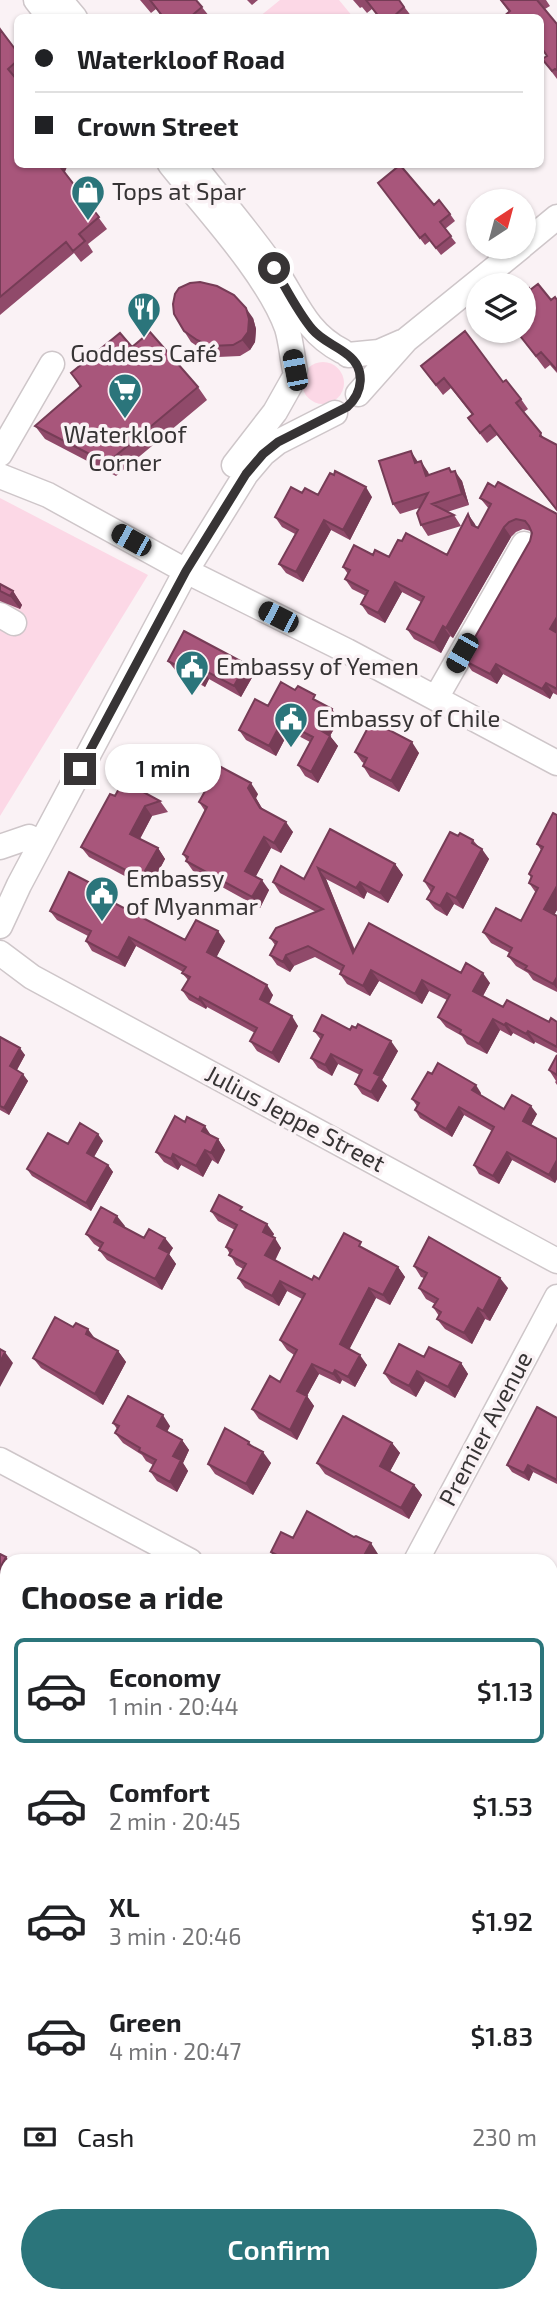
<!DOCTYPE html>
<meta charset="utf-8">
<style>
:root{--surface:#fff;--page:#f6f6f6;--text:#202124;--muted:#757577;--line:#e0e0e0;--accent:#2b757b}
body{margin:0;font-family:"Exo 2",sans-serif;background:var(--page);color:var(--text);height:100vh;display:flex;flex-direction:column;font-size:26px;white-space:nowrap}
*{box-sizing:border-box;margin:0}
p{font-size:23px;color:var(--muted)}
.icon{flex:none;width:38px;height:38px;fill:none;stroke:currentColor;stroke-width:2;stroke-linecap:round;stroke-linejoin:round}
.map{position:relative;flex:1;overflow:hidden}
.sheet{position:absolute;left:0px;top:1554px;width:558px;height:749px;display:flex;flex-direction:column;background:var(--surface);border-radius:21px 21px 0 0;box-shadow:0 2px 5px #0004}
.sheet>*{flex:none}
.top-card{position:absolute;left:14px;top:14px;width:530px;height:154px;border-radius:10px;box-shadow:0 2px 5px #0004;display:grid;align-content:center;height:154px;padding:0 21px;background:var(--surface)}
.needle{width:46px;rotate:36deg}
.fabs{position:absolute;left:466px;top:189px;display:grid;gap:14px}
.fabs a{display:grid;place-items:center;width:70px;height:70px;border-radius:50%;background:var(--surface);box-shadow:0 2px 5px #0004;font-size:35px}
.end{position:absolute;width:32px;height:32px;margin:-16px;border:9px solid #373435;background:#fff;box-shadow:0 0 0 4px #fff}
.from{border-radius:50%}
.bubble{position:absolute;height:49px;border-radius:24px;background:var(--surface);box-shadow:0 2px 5px #0004;font-size:23px;font-weight:600;line-height:49px;text-align:center}
.car{position:absolute;width:21px;height:42px;margin:-21px -10px;border-radius:9px;box-shadow:0 0 5px 2px #0007;background:linear-gradient(#222 24%,#8ab4d8 0 40%,#222 0 76%,#8ab4d8 0 86%,#222 0)}
.top-card b{display:flex;align-items:center;gap:24px;height:66px;font-size:26px}
.top-card b+b{border-top:2px solid var(--line)}
.top-card i{width:18px;height:18px;background:var(--text)}
ul{padding:0;list-style:none}
li{display:flex;align-items:center;gap:21px;height:105px;margin:0 14px 10px;padding:0 7px;border:4px solid transparent;border-radius:10px}
li div{flex:1}
li b{display:block;font-size:26px}
li em{font-style:normal;font-weight:600}
li.active{border-color:var(--accent)}
li>.icon{width:63px;height:63px;stroke-width:1.5}
h2{padding:0 21px;font-size:32px;line-height:84px}
.pay{display:flex;align-items:center;gap:18px;height:77px;padding:0 21px;font-size:26px}
.pay p{margin-inline-start:auto}
.cta{display:flex;gap:14px;margin-top:auto;padding:14px 21px}
.cta a{flex:1;height:80px;border-radius:42px;background:var(--accent);color:#fff;font-size:28px;font-weight:600;line-height:80px;text-align:center}
.map>svg:first-child{display:block}
</style>
<div class="map">
<svg width="557" height="2303" viewBox="0 0 557 2303">
<rect width="100%" height="100%" fill="#faf2f5"/>
<!-- green -->
<path fill="#fcd8e6" d="M280,0H339L353,17H259Z
M302 383a21 21 0 1 1 42 0a21 21 0 1 1-42 0Z
M0,498L148,575L0,816Z
M551,1992L557,1995V2050L551,2064Z"/>
<g fill="none" stroke-linecap="round" stroke-linejoin="round">
<!-- minor casing -->
<g stroke="#cec6c9" stroke-width="27">
<path id="minor" d="M36,0L50,18
M60,0L75,18
M170,164C206,209 268,275 287,328C291,341 292,356 295,370
M193,164C220,199 249,232 274,268C296,300 305,332 342,351
M523,245L557,217
M348,355L379,352L402,342
M358,394L406,340L521,247
M0,454L52,364
M234,465L275,412L293,380
M0,476L48,495L186,571L347,651L557,763
M0,615L14,623
M436,698L524,544
M0,847L29,837L41,843
M0,926L19,885L186,571L246,474L263,454L278,442L335,413
M0,953L32,977L557,1261
M0,1460L190,1561
M416,1561L557,1297
M551,1754L557,1757
M0,1956L7,1959
M551,2250L557,2253
M19,2303L23,2296"/>
</g>
<!-- minor -->
<use href="#minor" stroke="#fff" stroke-width="24"/>
</g>
<!-- wall -->
<path fill="#904a6a" d="M140,0H196L210,17L163,18L156,9L151,13Z
M247,0H258L252,5Z
M353,0H399L412,17L379,18L372,9L367,13L362,7L360,8Z
M500,0H546L550,6L545,9L557,24V79L542,59L547,56L541,48V18L509,12Z
M0,29L18,53V78L16,79L18,164H68L65,172L107,229L88,244L93,252L81,262L74,253L0,315Z
M378,183L434,205L450,214L455,221L445,229L456,243L441,255L430,241L425,245Z
M530,290L551,300H557V373L550,365L545,369L517,332L528,323L523,317V292Z
M253,318L256,329L255,342L250,350L240,356L218,357L204,351L191,342L184,331Z
M421,366L503,382L521,399L528,409L524,412L544,438L557,445V511L497,435L487,443L468,418L472,415L451,388L443,395Z
M71,373L198,387L207,400L116,476L45,439L35,426L80,387Z
M419,462L428,472L429,475L452,472L462,481L469,505L447,512L454,515L461,526L428,536L421,525L419,508L400,514L393,504Z
M495,487L557,514V695L553,693L550,699L503,674L497,684L472,671L465,661L472,648L470,646L530,541L531,531L523,529L516,532L511,537L453,638L450,636L441,653L414,639L407,629L421,602L402,592L385,623L368,614L361,604L366,596L352,589L345,579L348,574L343,567L373,555L389,557L402,541L447,555L468,514L476,528H478L489,509L480,498Z
M302,493L372,497L350,540L331,530L303,582L286,573L279,564L295,534L282,527L275,517Z
M0,584L13,591L22,605L20,609L0,601Z
M168,661L254,674L241,697L209,679L205,687L176,671Z
M320,703L332,709L339,720L330,736L338,746L318,783L305,776L298,765L310,742L289,731L276,756L246,740L239,730L268,706Z
M387,725L392,732L419,753L399,792L370,777L363,766L364,763L362,762L355,752Z
M258,794L256,798L262,808L293,832L281,853L271,848L255,877L269,890L260,908L193,871L186,861V859L183,854L205,811L199,802Z
M115,796L160,801L168,812L152,816L140,839L158,848L165,859L149,889L89,857L81,847Z
M557,815V910L554,915L557,916V992L533,980L528,973L516,966L508,956L510,953L491,943L483,932L521,921L536,893L529,883L531,878L529,874L541,850L537,844Z
M330,829L395,864L403,875L388,903L367,892L364,899L326,879L355,950L461,973L490,983L483,996L503,1007L549,1022H557V1053L535,1042L534,1044L513,1033L511,1036L500,1030L487,1054L467,1044L462,1036L446,1027L438,1017L447,1000L429,991L422,1004L379,981L370,996L347,984L340,974L341,971L315,957L294,966L290,972L277,965L270,955L275,945L270,938L316,912L280,893L273,882L304,879Z
M458,836L473,840L489,859L463,909L454,904L447,916L435,909L427,899L431,892L424,881Z
M98,887L105,897L104,898L185,940L225,941L216,957L273,995L269,1004L298,1026L279,1063L257,1051L250,1041L255,1033L207,1007L206,1009L189,1000L182,990L188,980L182,973L183,972L136,946L125,967L92,951L86,941L88,936L57,920L50,911Z
M350,1030L398,1051L382,1080L387,1086L378,1102L362,1094L355,1084L360,1075L338,1064L332,1076L318,1068L311,1058L321,1040L314,1031Z
M0,1037L25,1055L17,1070L28,1081L9,1115L0,1110Z
M557,1055V1085L555,1082L556,1081L549,1070Z
M481,1093L480,1095L504,1109L537,1114L531,1125L557,1139V1179L555,1183L512,1160L499,1184L479,1174L474,1165L492,1131L464,1115L452,1137L420,1118L415,1110L417,1106L412,1099Z
M212,1136L218,1139L225,1150L218,1164L212,1160L203,1177L181,1165L178,1170L164,1162L156,1152Z
M103,1141L94,1157L108,1165L113,1172L91,1211L32,1176L27,1169L68,1144Z
M211,1211L245,1212L274,1234L272,1237L281,1248L275,1261L312,1280L319,1279L366,1249L398,1267L405,1277L390,1305L376,1298L349,1349L367,1365L355,1387L342,1380L340,1384L319,1374L307,1396L314,1406L297,1440L259,1419L252,1409L280,1382L294,1355L287,1350L280,1340L302,1299L287,1291L279,1306L245,1288L238,1278L243,1269L236,1265L226,1247L235,1230L218,1221Z
M125,1226L124,1227L144,1238L173,1248L169,1254L176,1264L162,1290L107,1260L99,1250L100,1248L94,1244L86,1234Z
M414,1266L508,1288L490,1321L485,1319L472,1344L445,1329L437,1319L439,1316L433,1307L435,1304L426,1299L419,1288L424,1278L421,1277Z
M118,1351L126,1362L103,1405L41,1368L33,1358Z
M424,1357L461,1363L468,1374L455,1398L425,1381L416,1397L391,1383L384,1373Z
M557,1418V1484L533,1472L529,1481L512,1472L507,1465Z
M113,1423L170,1426L167,1432L182,1440L189,1450L183,1463L188,1471L177,1492L157,1481L150,1471L153,1465L146,1461L142,1455L123,1443L115,1433L117,1429Z
M249,1442L253,1447L271,1463L253,1495L215,1474L208,1464Z
M392,1443L400,1453L390,1471L414,1485L422,1495L409,1519L325,1474L317,1463Z
M293,1538L378,1554L374,1561H277L271,1552Z
M0,1554L6,1557L9,1561H7V1610L0,1606Z
M0,1635L7,1639V1774L0,1771Z
M551,1647L557,1650V1699L551,1696Z
M557,1810V1918L551,1915V1817Z
M0,1859L7,1863V1913L0,1909Z
M551,1953L557,1956V1995L551,1992Z
M7,2043V2073L5,2072L0,2065V2057Z
M0,2121L7,2124V2212L0,2209Z"/>
<!-- shaded-wall -->
<path fill="#763c56" d="M58,164H68L64,173Z
M246,308L253,318L256,329L255,342L250,350L242,340Z
M411,451L418,462L415,463Z
M421,461L428,472L433,486L426,476Z
M455,471L462,481L469,505L462,494Z
M366,487L372,497L350,540L343,530Z
M468,514L475,524L479,535L472,525Z
M324,520L331,530L303,582L296,572Z
M504,527L511,537L453,638L446,628Z
M395,582L402,592L385,623L378,613Z
M13,591L22,605L20,609L10,596Z
M557,617V639L550,629Z
M443,626L450,636L441,653L434,643Z
M246,664L254,674L241,697L234,686Z
M496,664L503,674L497,684L490,674Z
M202,669L209,679L205,687L198,677Z
M546,683L553,693L550,699L542,689Z
M332,709L339,720L327,741L320,730Z
M282,721L289,731L276,756L269,746Z
M330,736L338,746L318,783L311,772Z
M412,742L419,753L399,792L391,781Z
M251,783L258,794L256,798L267,818L248,788Z
M145,806L152,816L137,844L130,834Z
M286,822L293,832L281,853L274,843Z
M264,837L271,848L253,882L245,871Z
M158,848L165,859L149,889L141,878Z
M482,849L489,859L463,909L456,898Z
M395,864L403,875L388,903L380,893Z
M318,868L326,879L360,964L353,953Z
M262,880L269,890L260,908L252,897Z
M360,882L367,892L364,899L356,888Z
M557,886V910L551,920L544,909Z
M98,887L105,897L102,903L95,893Z
M447,893L454,904L447,916L440,906Z
M218,931L225,941L214,962L207,952Z
M129,937L136,946L125,967L118,958Z
M286,955L294,966L290,972L283,962Z
M371,970L379,981L370,996L363,986Z
M483,973L490,983L480,1001L473,991Z
M557,977V989L553,984Z
M422,980L429,991L422,1004L415,994Z
M267,985L273,995L266,1008L260,999Z
M200,997L207,1007L206,1009L199,1000Z
M292,1016L298,1026L279,1063L272,1053Z
M493,1019L500,1030L487,1054L479,1044Z
M506,1023L513,1033L511,1036L504,1025Z
M528,1031L535,1042L534,1044L526,1034Z
M391,1041L398,1051L382,1080L387,1086L378,1102L371,1092L374,1073Z
M20,1048L25,1055L15,1073L10,1066Z
M331,1054L338,1064L332,1076L325,1065Z
M23,1074L28,1081L9,1115L4,1108Z
M476,1085L481,1093L478,1099L472,1090Z
M531,1106L537,1114L529,1129L523,1121Z
M459,1107L464,1115L452,1137L446,1129Z
M205,1126L212,1137L202,1131Z
M98,1134L103,1141L92,1160L87,1153Z
M218,1139L225,1150L218,1164L211,1153Z
M205,1150L212,1160L203,1177L196,1166Z
M507,1152L512,1160L499,1184L493,1176Z
M173,1154L181,1165L178,1170L171,1159Z
M557,1160V1179L555,1183L549,1175Z
M108,1165L113,1172L91,1211L86,1203Z
M117,1216L125,1226L122,1232L114,1222Z
M267,1224L274,1234L270,1242L263,1232Z
M165,1238L173,1248L169,1254L176,1264L162,1290L155,1279L159,1248Z
M275,1238L281,1248L272,1265L265,1255Z
M398,1267L405,1277L390,1305L383,1295Z
M500,1278L508,1288L490,1321L483,1311Z
M280,1281L287,1291L279,1306L272,1296Z
M369,1288L376,1298L347,1354L340,1344Z
M478,1308L485,1319L472,1344L464,1333Z
M88,1329L96,1340L86,1334Z
M118,1351L126,1362L103,1405L95,1394Z
M5,1352L13,1363L0,1387V1362Z
M360,1355L367,1365L355,1387L348,1377Z
M461,1363L468,1374L455,1398L448,1387Z
M312,1364L319,1374L304,1401L297,1391Z
M335,1370L342,1380L340,1384L333,1374Z
M417,1371L425,1381L416,1397L409,1386Z
M307,1396L314,1406L297,1440L290,1430Z
M163,1415L170,1426L164,1437L157,1426Z
M182,1440L189,1450L183,1463L188,1471L177,1492L170,1482L173,1456Z
M392,1443L400,1453L387,1477L380,1466Z
M263,1452L271,1463L253,1495L246,1484Z
M528,1465L533,1472L529,1481L524,1473Z
M414,1485L422,1495L409,1519L401,1508Z
M371,1543L378,1554L374,1561H361Z
M6,1557L9,1561H7V1579L0,1578V1568Z
M553,2159L557,2165V2174L553,2182L551,2179V2163Z
M110,2296H115L119,2303H107Z"/>
<!-- building -->
<path fill="#a8567b" stroke="#763c56" stroke-width="2" d="M150,0H196L202,7L189,18H164Z
M366,0H399L404,7L392,18H380Z
M501,0H537L557,24V70L555,69L552,71L542,59L547,56L541,47V18H502L510,11Z
M0,29L18,53V60L8,69L18,81V164H58L99,217L79,234L85,241L73,251L66,242L0,297Z
M400,165L434,205L439,200L450,214L440,222L451,236L436,248L425,234L420,238L378,183Z
M200,282L217,286L234,295L246,308L249,319L248,332L242,340L233,345L210,346L197,340L184,331L174,314L173,304L175,294L179,288L190,283Z
M538,284L551,300L555,297L557,300V370L541,352L536,356L517,332L523,331V327L529,322L523,316V292L529,288L530,290Z
M465,331L503,382L506,380L521,399L516,403L541,433L540,436L557,445V510L490,425L480,433L468,418L473,414L444,378L436,385L421,366Z
M150,332L198,387L107,463L35,426L81,386L71,373L120,333L132,347Z
M411,451L415,463L421,461L426,476L449,468L451,472L455,471L462,494L432,504L454,515L421,525L417,513L428,493L393,504L379,461Z
M335,471L366,487L343,530L324,520L296,572L279,564L298,530L275,517L291,487L302,493L305,488L318,495L330,473L334,475Z
M498,482L557,514V617L550,629L557,633V689L546,683L542,689L496,664L490,674L465,661L473,647L470,646L530,541L532,533L529,526L525,521L516,519L509,522L504,527L446,628L443,626L434,643L407,629L424,597L395,582L378,613L361,604L368,591L345,579L350,570L343,567L354,545L373,555L375,550L389,557L398,540L402,541L406,533L447,555L468,514L472,525L478,528L491,504L480,498L488,483L495,487Z
M0,584L13,591L10,596L0,591Z
M184,631L246,664L234,686L202,669L198,677L168,661Z
M281,682L295,690L298,686L315,695L313,699L332,709L320,730L330,736L311,772L298,765L313,737L282,721L269,746L239,730L255,699L268,706Z
M373,718L387,725L385,728L412,742L391,781L363,766L367,758L355,752Z
M219,766L251,783L248,788L260,808L286,822L274,843L264,837L245,871L262,880L252,897L186,861L188,857L183,854L207,807L199,802Z
M123,781L160,801L145,806L130,834L158,848L141,878L81,847L110,794L115,796Z
M553,813L557,815V886L544,909L557,916V977L553,984L525,969L527,966L508,956L512,948L483,932L496,908L521,921L538,888L529,883L532,876L529,874L543,847L537,844Z
M330,829L395,864L380,893L360,882L356,888L318,868L353,953L369,923L461,973L466,963L483,973L473,991L503,1007L507,1000L549,1022L551,1018L557,1022V1047L528,1031L526,1034L506,1023L504,1025L493,1019L479,1044L460,1033L461,1030L438,1017L450,995L422,980L415,994L371,970L363,986L340,974L344,966L308,946L286,955L283,962L270,955L277,942L270,938L276,928L323,909L273,882L281,866L304,879Z
M450,832L458,836L460,833L473,840L472,843L482,849L456,898L447,893L440,906L427,899L434,887L424,881Z
M69,872L98,887L95,893L185,940L196,920L218,931L207,952L267,985L260,999L292,1016L272,1053L250,1041L257,1028L200,997L199,1000L182,990L190,977L182,973L186,967L129,937L118,958L86,941L91,931L50,911Z
M322,1015L350,1030L352,1026L356,1028L358,1024L391,1041L374,1073L380,1076L371,1092L355,1084L362,1070L331,1054L325,1065L311,1058L323,1035L314,1031Z
M0,1037L20,1048L10,1066L23,1074L4,1108L0,1106Z
M557,1055V1075L549,1070Z
M438,1063L476,1085L472,1090L504,1109L512,1095L531,1106L523,1121L557,1139V1160L549,1175L507,1152L493,1176L474,1165L494,1127L459,1107L446,1129L415,1110L419,1103L412,1099L428,1072L432,1074Z
M175,1116L185,1122L187,1117L205,1126L202,1131L218,1139L211,1153L205,1150L196,1166L173,1154L171,1159L156,1152Z
M80,1123L98,1134L87,1153L108,1165L86,1203L27,1169L48,1133L68,1144Z
M219,1195L242,1207L240,1210L267,1224L263,1232L275,1238L265,1255L312,1280L314,1276L319,1279L344,1233L361,1242L359,1246L398,1267L383,1295L369,1288L340,1344L360,1355L348,1377L335,1370L333,1374L312,1364L297,1391L307,1396L290,1430L252,1409L270,1376L280,1382L297,1350L280,1340L305,1294L280,1281L272,1296L238,1278L246,1264L229,1255L232,1250L226,1247L237,1225L211,1211Z
M101,1207L117,1216L114,1222L144,1238L149,1229L165,1238L159,1248L169,1253L155,1279L99,1250L103,1243L86,1234Z
M429,1237L500,1278L483,1311L478,1308L464,1333L437,1319L441,1312L433,1307L438,1299L419,1288L427,1273L414,1266Z
M55,1317L73,1327L76,1323L88,1329L86,1334L118,1351L95,1394L33,1358Z
M399,1344L424,1357L429,1347L461,1363L448,1387L417,1371L409,1386L384,1373Z
M0,1349L5,1352L0,1362Z
M128,1396L163,1415L157,1426L182,1440L173,1456L181,1460L170,1482L150,1471L156,1460L139,1451L140,1448L115,1433L119,1426L113,1423Z
M537,1407L557,1418V1480L528,1465L524,1473L507,1465Z
M343,1416L392,1443L380,1466L414,1485L401,1508L317,1463Z
M225,1428L249,1442L248,1444L263,1452L246,1484L208,1464Z
M307,1511L354,1537L356,1536L371,1543L361,1561H288L271,1552L281,1532L293,1538Z
M0,1554L6,1557L0,1568Z
M0,1575L7,1579V1603L0,1600Z
M0,1635L7,1639V1767L0,1764Z
M551,1647L557,1650V1690L555,1693L551,1691Z
M556,1809L557,1810V1912L551,1909V1817Z
M0,1859L7,1863V1906L0,1903Z
M551,1953L557,1956V1989L551,1986Z
M7,2043V2066L0,2063V2057Z
M0,2121L7,2124V2206L0,2202Z
M50,2296H110L107,2303H46Z
M397,2296H412L426,2303H394Z
M436,2297L448,2303H433Z"/>
<g fill="none" stroke-linecap="round" stroke-linejoin="round">
<!-- route -->
<path stroke="#373435" stroke-width="9" d="M80,769L186,571L246,474L263,454L278,442L347,407C363,393 366,369 348,355C336,345 322,341 312,329C297,311 286,288 274,268"/>
</g>
<!-- icons -->
<defs>
<g id="shop-pin" transform="scale(1.75)"><path d="M0 17L-7.5 6A9.5 9.5 0 1 1 7.5 6Z" fill="#2b757b" stroke="#faf2f5"/><path d="M-5-2.5h2.3a2.7 3.5 0 0 1 5.4 0H5L5.5 6h-11ZM-1.5-2.5h3a1.5 2.3 0 0 0-3 0Z" fill="#fff"/></g>
<g id="restaurant-pin" transform="scale(1.75)"><path d="M0 17L-7.5 6A9.5 9.5 0 1 1 7.5 6Z" fill="#2b757b" stroke="#faf2f5"/><path d="M-5-6h1v4h1v-4h1v4h1v-4h1v5L-1.5 .5V6h-2V.5L-5-1ZM5-6V6H3V1.5H1.5Q1.5-4 5-6Z" fill="#fff"/></g>
<g id="supermarket-pin" transform="scale(1.75)"><path d="M0 17L-7.5 6A9.5 9.5 0 1 1 7.5 6Z" fill="#2b757b" stroke="#faf2f5"/><path d="M-6-5.5h2.5l.6 2H6L4.5 2H-2.5L-4.4-4H-6ZM-1.5 3.2a1.3 1.3 0 1 0 .1 0ZM3 3.2a1.3 1.3 0 1 0 .1 0Z" fill="#fff"/></g>
<g id="civic-pin" transform="scale(1.75)"><path d="M0 17L-7.5 6A9.5 9.5 0 1 1 7.5 6Z" fill="#2b757b" stroke="#faf2f5"/><path d="M-.6-6.5H3V-4.5H.6V-3L4-1V1h2V6H-6V1h2V-1L-.6-3ZM-1.2 2.5V6h2.4V2.5Z" fill="#fff"/></g>
</defs>
<g fill-rule="evenodd">
<use href="#shop-pin" x="88" y="192"/>
<use href="#restaurant-pin" x="144" y="309"/>
<use href="#supermarket-pin" x="125" y="390"/>
<use href="#civic-pin" x="192" y="667"/>
<use href="#civic-pin" x="291" y="719"/>
<use href="#civic-pin" x="102" y="893"/>
</g>
<g text-anchor="middle" stroke-width="7" stroke-linejoin="round" paint-order="stroke">
<!-- poi labels -->
<g font-size="24" fill="#373435" stroke="#faf2f5" text-anchor="start">
<text x="112" y="200">Tops at Spar</text>
<text x="144" y="362" text-anchor="middle">Goddess Café</text>
<text x="125" y="443" text-anchor="middle">Waterkloof<tspan x="125" dy="28">Corner</tspan></text>
<text x="216" y="675">Embassy of Yemen</text>
<text x="316" y="727">Embassy of Chile</text>
<text x="126" y="887">Embassy<tspan x="126" dy="28">of Myanmar</tspan></text>
</g>
<!-- street labels -->
<g font-size="24" fill="#373435" stroke="#faf2f5">
<text transform="translate(295 1119) rotate(28)" y="8">Julius Jeppe Street</text>
<text transform="translate(486 1429) rotate(-62)" y="8">Premier Avenue</text>
</g>
</g>
</svg>
<div class="fabs">
<a><svg class="needle" viewBox="-14 -14 28 28"><path d="M0-13l5 13h-10z" fill="#e53935"/><path d="M0 13l5-13h-10z" fill="#757577"/></svg></a>
<a><svg class="icon" aria-label="layers" viewBox="0 0 24 24"><path d="M12 4l9 5-9 5-9-5zM3 14l9 5 9-5"/></svg></a>
</div>
<i class="end from" style="left:274px;top:268px"></i>
<i class="end" style="left:80px;top:769px"></i>
<div class="bubble" style="left:105px;top:744px;width:116px">1 min</div>
<i class="car" style="left:295px;top:370px;rotate:349deg"></i>
<i class="car" style="left:131px;top:540px;rotate:299deg"></i>
<i class="car" style="left:278px;top:617px;rotate:297deg"></i>
<i class="car" style="left:462px;top:653px;rotate:210deg"></i>
<div class="top-card">
<b><i class="from"></i>Waterkloof Road</b>
<b><i></i>Crown Street</b>
</div>
<section class="sheet">
<h2>Choose a ride</h2>
<ul>
<li class="active"><svg class="icon" aria-label="car" viewBox="0 0 24 24"><path d="M5 17H2v-5l4-1 3-4h7l3 4 3 1v5h-3M9 17h6M6 11h13"/><circle cx="7" cy="17" r="2"/><circle cx="17" cy="17" r="2"/></svg><div><b>Economy</b><p>1 min · 20:44</p></div><em>$1.13</em></li>
<li><svg class="icon" aria-label="car" viewBox="0 0 24 24"><path d="M5 17H2v-5l4-1 3-4h7l3 4 3 1v5h-3M9 17h6M6 11h13"/><circle cx="7" cy="17" r="2"/><circle cx="17" cy="17" r="2"/></svg><div><b>Comfort</b><p>2 min · 20:45</p></div><em>$1.53</em></li>
<li><svg class="icon" aria-label="car" viewBox="0 0 24 24"><path d="M5 17H2v-5l4-1 3-4h7l3 4 3 1v5h-3M9 17h6M6 11h13"/><circle cx="7" cy="17" r="2"/><circle cx="17" cy="17" r="2"/></svg><div><b>XL</b><p>3 min · 20:46</p></div><em>$1.92</em></li>
<li><svg class="icon" aria-label="car" viewBox="0 0 24 24"><path d="M5 17H2v-5l4-1 3-4h7l3 4 3 1v5h-3M9 17h6M6 11h13"/><circle cx="7" cy="17" r="2"/><circle cx="17" cy="17" r="2"/></svg><div><b>Green</b><p>4 min · 20:47</p></div><em>$1.83</em></li>
</ul>
<div class="pay"><svg class="icon" aria-label="cash" viewBox="0 0 24 24"><path d="M3 7h18v10H3z"/><circle cx="12" cy="12" r="2"/></svg>Cash<p>230 m</p></div>
<div class="cta"><a>Confirm</a></div>
</section>
</div>
